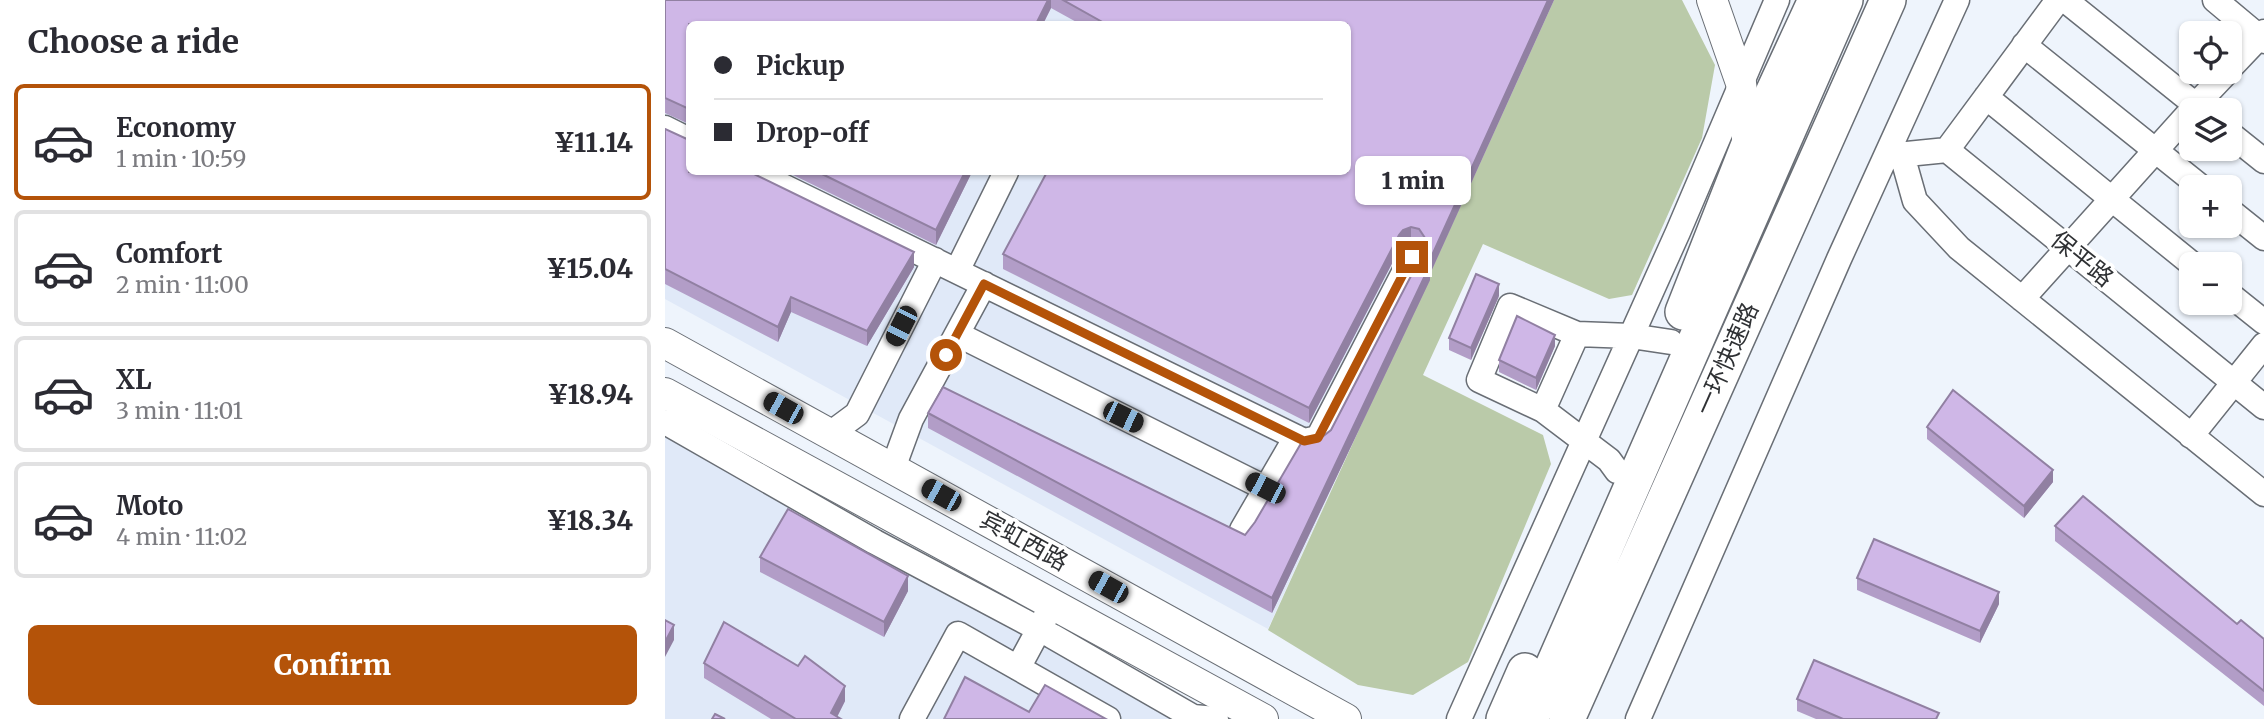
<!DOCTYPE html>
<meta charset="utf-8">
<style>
:root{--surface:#fff;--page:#f2f2f3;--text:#2b2b33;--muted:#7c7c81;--line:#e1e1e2;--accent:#b45309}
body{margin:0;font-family:Merriweather,"Noto Sans SC",serif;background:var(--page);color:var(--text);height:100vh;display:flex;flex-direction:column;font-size:26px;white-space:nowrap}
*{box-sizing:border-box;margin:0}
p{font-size:23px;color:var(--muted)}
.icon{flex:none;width:38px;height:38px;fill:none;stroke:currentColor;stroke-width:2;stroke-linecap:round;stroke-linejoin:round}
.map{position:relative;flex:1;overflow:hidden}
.sheet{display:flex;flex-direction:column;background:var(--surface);width:665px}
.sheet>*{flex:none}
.top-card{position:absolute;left:21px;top:21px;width:665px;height:154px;border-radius:10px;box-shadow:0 2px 5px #0004;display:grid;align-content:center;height:154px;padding:0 28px;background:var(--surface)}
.buttons{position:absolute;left:1514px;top:21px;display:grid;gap:14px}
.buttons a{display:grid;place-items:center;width:63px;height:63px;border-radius:10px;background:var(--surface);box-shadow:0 2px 5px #0004;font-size:35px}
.end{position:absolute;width:32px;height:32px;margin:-16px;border:9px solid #b45309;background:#fff;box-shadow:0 0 0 4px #fff}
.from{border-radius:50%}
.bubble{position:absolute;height:49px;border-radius:10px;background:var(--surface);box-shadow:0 2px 5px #0004;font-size:23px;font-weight:800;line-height:49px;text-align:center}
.car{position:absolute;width:21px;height:42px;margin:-21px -10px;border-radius:9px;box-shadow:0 0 5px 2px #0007;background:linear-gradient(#222 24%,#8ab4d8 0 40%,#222 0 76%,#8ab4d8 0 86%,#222 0)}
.top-card b{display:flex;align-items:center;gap:24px;height:66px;font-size:26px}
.top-card b+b{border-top:2px solid var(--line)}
.top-card i{width:18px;height:18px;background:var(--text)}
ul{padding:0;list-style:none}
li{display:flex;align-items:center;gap:21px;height:116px;margin:0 14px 10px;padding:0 14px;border:4px solid var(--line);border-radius:10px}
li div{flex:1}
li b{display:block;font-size:26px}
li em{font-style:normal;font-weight:800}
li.selected{border-color:var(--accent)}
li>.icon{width:63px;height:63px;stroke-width:1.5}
h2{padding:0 28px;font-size:32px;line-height:84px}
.primary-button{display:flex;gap:14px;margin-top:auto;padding:14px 28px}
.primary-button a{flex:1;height:80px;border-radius:10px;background:var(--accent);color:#fff;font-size:28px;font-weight:800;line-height:80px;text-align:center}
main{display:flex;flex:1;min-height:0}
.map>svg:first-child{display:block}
</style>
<main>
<section class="sheet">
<h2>Choose a ride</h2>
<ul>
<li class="selected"><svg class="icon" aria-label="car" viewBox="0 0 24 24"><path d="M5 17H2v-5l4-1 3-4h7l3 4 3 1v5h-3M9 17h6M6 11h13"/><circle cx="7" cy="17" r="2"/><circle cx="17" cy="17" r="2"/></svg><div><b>Economy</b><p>1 min · 10:59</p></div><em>¥11.14</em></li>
<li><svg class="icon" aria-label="car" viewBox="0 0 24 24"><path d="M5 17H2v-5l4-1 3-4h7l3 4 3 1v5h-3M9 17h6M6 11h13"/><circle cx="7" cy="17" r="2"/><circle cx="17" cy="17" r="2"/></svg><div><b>Comfort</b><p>2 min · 11:00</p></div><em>¥15.04</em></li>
<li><svg class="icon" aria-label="car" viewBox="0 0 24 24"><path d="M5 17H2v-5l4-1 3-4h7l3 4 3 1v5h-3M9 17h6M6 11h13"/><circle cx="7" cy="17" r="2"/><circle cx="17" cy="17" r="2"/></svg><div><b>XL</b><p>3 min · 11:01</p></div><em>¥18.94</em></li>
<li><svg class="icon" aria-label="car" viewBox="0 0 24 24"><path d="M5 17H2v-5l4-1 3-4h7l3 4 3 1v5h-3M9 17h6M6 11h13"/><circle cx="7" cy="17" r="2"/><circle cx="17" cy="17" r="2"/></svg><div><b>Moto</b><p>4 min · 11:02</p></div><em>¥18.34</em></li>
</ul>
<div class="primary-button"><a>Confirm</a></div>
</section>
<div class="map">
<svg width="1599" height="719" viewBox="0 0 1599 719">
<rect width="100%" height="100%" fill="#eef4fc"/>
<!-- built -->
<path fill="#e0e9f8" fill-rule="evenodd" d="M0,0H889L603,629L0,299ZM24,24H682V172H24Z
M0,437L105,493L512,719H0Z"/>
<!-- green -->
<path fill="#bacaa9" d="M889,0H1017L1050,65L1037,138L967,295L944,299L818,244L758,375L878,435L886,464L803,662L748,695L693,685L603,630Z"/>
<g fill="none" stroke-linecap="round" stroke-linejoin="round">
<!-- minor casing -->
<g stroke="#696e75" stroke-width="27">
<path id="minor" d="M1400,0L1537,110
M1550,0L1599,41
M1359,45L1536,187
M1564,69L1599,32
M1321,97L1527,264
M1526,110L1562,72
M0,128L24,140
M1564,133L1599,161
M1282,150L1393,0
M1237,155L1250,201L1294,248L1599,494
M1222,156L1282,150L1599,407
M89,172L639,441L653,438L747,257
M1564,210L1599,238
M292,271L341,172
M1564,294L1599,322
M1357,299L1526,111
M292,334L600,488
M878,410L814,380L845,306L912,334
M0,422L210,542L387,636L528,717L551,719
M165,434L192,414L270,260
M1526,436L1599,345
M228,468L246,419L319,284
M952,471L944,460L878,410L912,334L966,336L1006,342
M577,530L631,437
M353,668L381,616
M247,719L293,634L443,719
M794,719L1013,232L1112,0
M973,719L1174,259L1292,0"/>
</g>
<!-- major casing -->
<g stroke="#696e75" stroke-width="32">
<path id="major" d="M1047,0L1076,83L1083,147
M0,343L681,719
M0,393L598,719"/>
</g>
<!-- highway casing -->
<g stroke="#696e75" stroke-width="38">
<path id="highway" d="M1018,312L1083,147L1151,0
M839,719L860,671
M865,719L1180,0
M902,719L1223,0"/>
</g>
<!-- minor -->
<use href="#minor" stroke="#fff" stroke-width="24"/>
<!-- major -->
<use href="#major" stroke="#fff" stroke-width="30"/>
<!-- highway -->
<use href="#highway" stroke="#fff" stroke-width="35"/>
</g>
<!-- wall -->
<path fill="#b29dc7" d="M0,0H889L765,274V280L607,613L263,428V413L580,535L657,437L666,430L759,251L754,244L746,242L738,245L734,250L644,423L338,269V254L682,24H415L386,8L378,24H24V124L0,113Z
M0,129L249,267L202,346L126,312L113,342L0,284Z
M122,172H307L271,245Z
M834,296L806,360L784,350V338Z
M890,346L871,390L834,372V360Z
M1262,427L1388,482L1359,518L1262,439Z
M1390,526L1572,624L1599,639V706L1390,541Z
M95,557L243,591L219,637L95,572Z
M1192,578L1334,604L1315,643L1192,590Z
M39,663L133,666L180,701L172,717L176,719H106L39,678Z
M1132,699L1274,719H1151L1132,711Z"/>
<!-- shaded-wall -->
<path fill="#9180a2" d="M383,0H386V8L378,24H371Z
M883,0H889L765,274V280L607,613V598L763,264Z
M300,172H307L271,245V230Z
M746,227V242L738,245L734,250L644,423V408L734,235L738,230Z
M249,252V267L202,346V331Z
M834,284V296L806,360V348Z
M126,297V312L113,342V327Z
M890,335V346L871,390V378Z
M1388,470V482L1359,518V506Z
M243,576V591L219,637V622Z
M1334,592V604L1315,643V631Z
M9,625V640L0,657V642Z
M180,686V701L171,719L166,713Z"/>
<!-- building -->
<path fill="#cfb7e7" stroke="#9180a2" stroke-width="2" d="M0,0H383L371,24H24V109L0,98Z
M398,0H883L763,264L765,265L607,598L263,413L278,387L580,535L590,522L638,440L657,437L666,430L760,249L762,241L754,229L746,227L738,230L734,235L644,408L338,254L382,172H682V24H441Z
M0,129L24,140V172H85L249,252L202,331L126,297L113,327L0,269Z
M153,172H300L271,230Z
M811,274L834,284L806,348L784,338Z
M852,316L890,335L871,378L834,360Z
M1288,390L1388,470L1359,506L1262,427Z
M1418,496L1572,624L1576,620L1599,639V691L1390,526Z
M123,509L243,576L219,622L95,557Z
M1209,539L1334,592L1315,631L1192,578Z
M0,620L9,625L0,642Z
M59,622L133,666L140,656L180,686L166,713L176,719H131L39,663Z
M1149,660L1274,713L1271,719H1178L1132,699Z
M300,677L364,712L380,685L441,719H279Z
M50,714L60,719H47Z"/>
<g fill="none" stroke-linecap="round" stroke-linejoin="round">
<!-- route -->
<path stroke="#b45309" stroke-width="9" d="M281,355L319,284L639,441L653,438L747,257"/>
</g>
<g text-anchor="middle" stroke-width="7" stroke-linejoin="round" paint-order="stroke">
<!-- street labels -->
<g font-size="24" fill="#2f3134" stroke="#fff">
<text transform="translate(1417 259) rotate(39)" y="8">保平路</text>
<text transform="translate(1062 359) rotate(-66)" y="8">一环快速路</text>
<text transform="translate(359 541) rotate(29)" y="8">宾虹西路</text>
</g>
</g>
</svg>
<div class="buttons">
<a><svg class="icon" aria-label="locate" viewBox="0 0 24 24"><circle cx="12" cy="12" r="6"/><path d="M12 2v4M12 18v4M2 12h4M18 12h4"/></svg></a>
<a><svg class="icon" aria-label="layers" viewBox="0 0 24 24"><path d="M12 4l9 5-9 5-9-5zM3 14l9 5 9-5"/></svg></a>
<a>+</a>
<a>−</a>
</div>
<i class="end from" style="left:281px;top:355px"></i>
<i class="end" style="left:747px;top:257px"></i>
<div class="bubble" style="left:690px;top:156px;width:116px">1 min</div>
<i class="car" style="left:236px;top:326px;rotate:207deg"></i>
<i class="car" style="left:118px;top:408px;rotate:299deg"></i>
<i class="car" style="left:458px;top:417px;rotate:116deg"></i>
<i class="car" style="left:600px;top:488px;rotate:297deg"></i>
<i class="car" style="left:276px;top:495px;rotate:299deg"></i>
<i class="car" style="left:443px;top:587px;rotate:299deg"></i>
<div class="top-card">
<b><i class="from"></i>Pickup</b>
<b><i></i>Drop-off</b>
</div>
</div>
</main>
